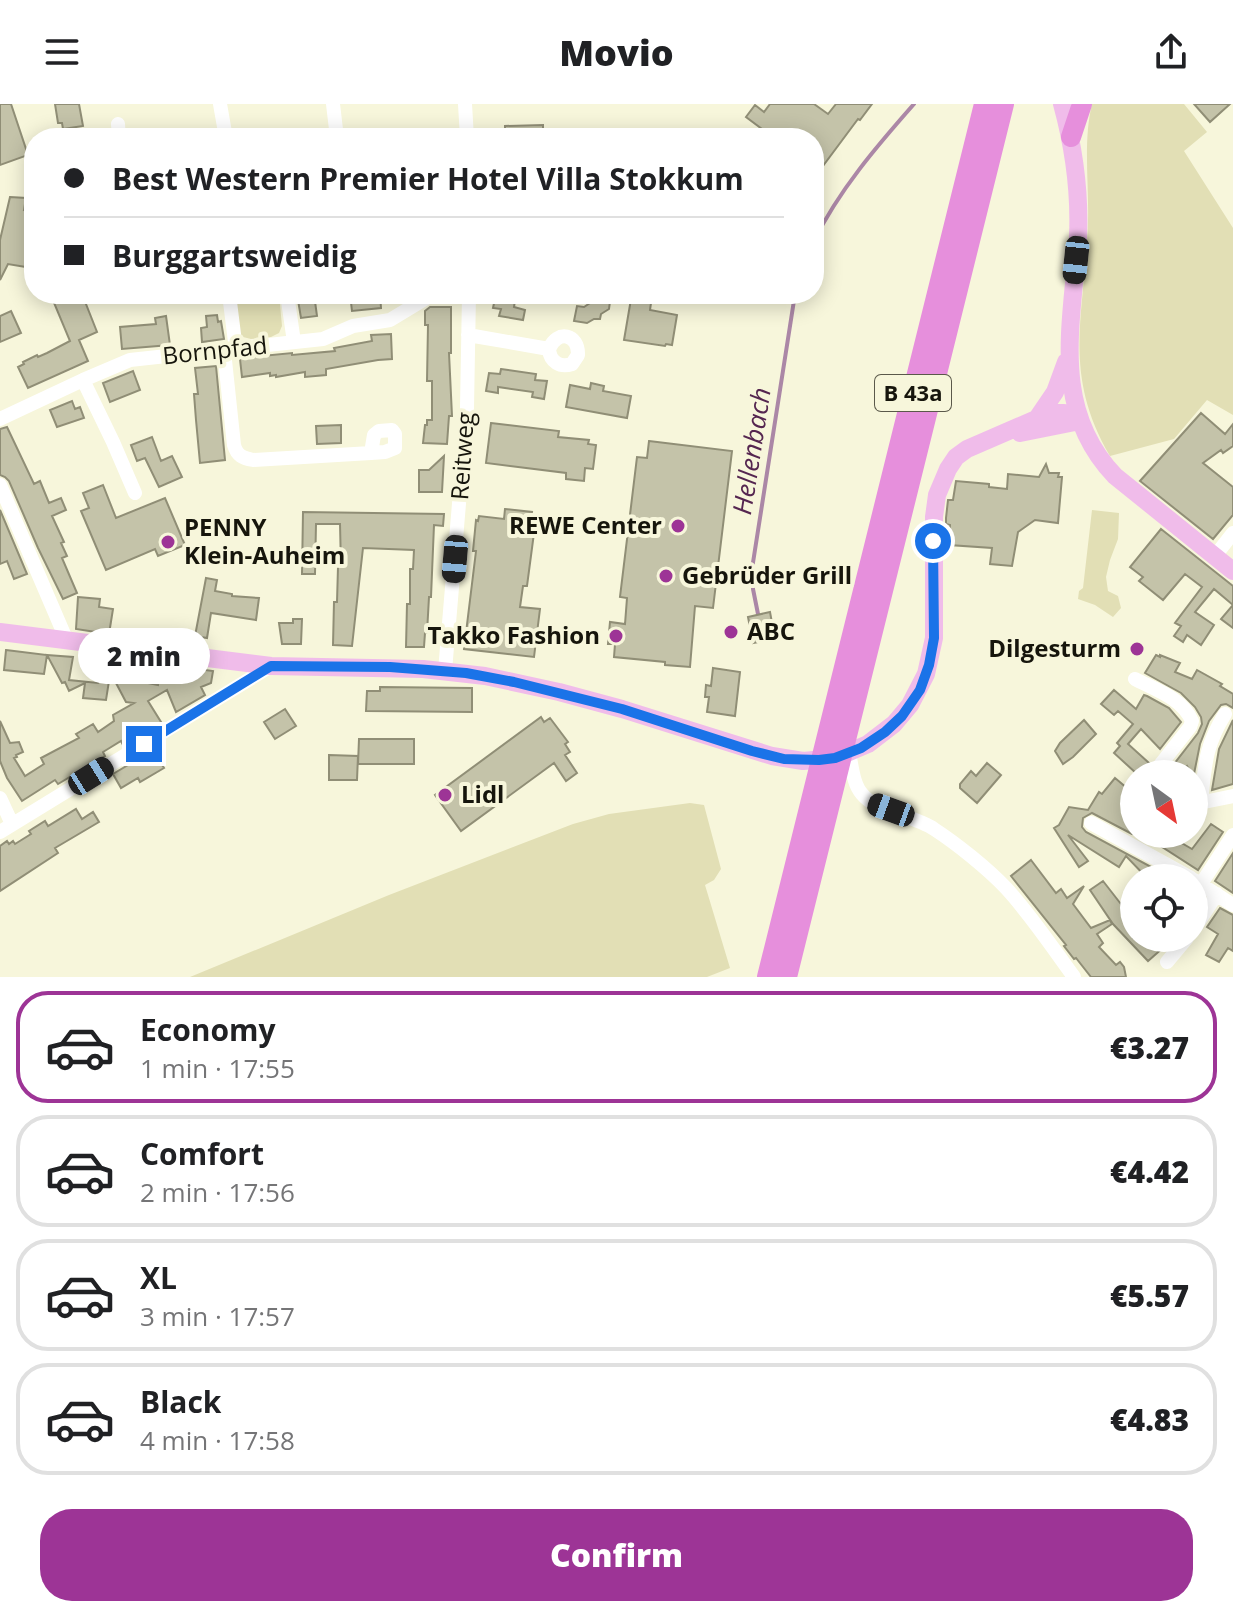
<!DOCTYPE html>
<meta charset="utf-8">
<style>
:root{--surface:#fff;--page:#f2f2f2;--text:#202124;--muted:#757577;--line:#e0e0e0;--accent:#9d3496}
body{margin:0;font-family:"Open Sans",sans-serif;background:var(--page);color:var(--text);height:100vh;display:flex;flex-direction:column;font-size:30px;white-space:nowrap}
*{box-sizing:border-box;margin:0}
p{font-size:26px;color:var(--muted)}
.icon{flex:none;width:44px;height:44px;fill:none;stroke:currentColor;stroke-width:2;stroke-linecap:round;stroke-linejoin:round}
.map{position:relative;height:873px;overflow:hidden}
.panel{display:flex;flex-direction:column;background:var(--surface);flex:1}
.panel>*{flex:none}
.top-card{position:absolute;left:24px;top:24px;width:800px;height:176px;border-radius:32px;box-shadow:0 4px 20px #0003;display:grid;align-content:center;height:176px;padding:0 40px;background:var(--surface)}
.needle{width:52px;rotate:147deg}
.controls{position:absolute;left:1120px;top:656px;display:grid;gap:16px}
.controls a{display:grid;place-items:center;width:88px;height:88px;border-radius:50%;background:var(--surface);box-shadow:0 4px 20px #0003;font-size:40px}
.end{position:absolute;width:36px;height:36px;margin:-18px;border:10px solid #1a73e8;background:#fff;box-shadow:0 0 0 4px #fff}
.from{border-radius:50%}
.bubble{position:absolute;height:56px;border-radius:28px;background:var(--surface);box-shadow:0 4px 20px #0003;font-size:26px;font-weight:800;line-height:56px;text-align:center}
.car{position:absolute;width:24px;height:48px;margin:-24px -12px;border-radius:10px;box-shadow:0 0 6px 2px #0007;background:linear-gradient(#222 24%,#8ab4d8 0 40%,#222 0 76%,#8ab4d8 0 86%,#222 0)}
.top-card b{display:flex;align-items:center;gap:28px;height:76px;font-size:30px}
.top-card b+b{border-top:2px solid var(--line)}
.top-card i{width:20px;height:20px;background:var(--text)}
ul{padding:14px 0 0;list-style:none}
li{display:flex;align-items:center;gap:24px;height:112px;margin:0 16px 12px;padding:0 24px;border:4px solid var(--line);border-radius:32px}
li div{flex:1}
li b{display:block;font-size:30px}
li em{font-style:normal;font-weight:800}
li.on{border-color:var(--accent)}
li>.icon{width:72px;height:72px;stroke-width:1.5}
.cta{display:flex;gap:16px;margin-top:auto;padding:16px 40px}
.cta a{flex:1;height:92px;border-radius:32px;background:var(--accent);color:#fff;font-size:32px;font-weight:800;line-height:92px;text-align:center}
header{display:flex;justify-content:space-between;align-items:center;height:104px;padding:0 40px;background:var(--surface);font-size:36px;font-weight:800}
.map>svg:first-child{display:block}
</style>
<header><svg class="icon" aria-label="menu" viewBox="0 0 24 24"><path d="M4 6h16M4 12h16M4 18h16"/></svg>Movio<svg class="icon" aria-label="share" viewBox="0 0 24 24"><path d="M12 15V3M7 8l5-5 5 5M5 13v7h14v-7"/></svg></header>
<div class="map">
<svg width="1233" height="873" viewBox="0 0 1233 873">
<rect width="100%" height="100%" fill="#f7f6db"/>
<!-- green -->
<path fill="#e2dfb5" d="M1092,0H1184L1207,28L1184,47L1233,124V311L1207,296L1174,335L1110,352C1060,267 1086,207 1088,117C1089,78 1083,37 1092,0Z
M235,190H279L282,222L279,229L271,233L251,235L243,233L239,228Z
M1092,406L1119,409L1118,435L1110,456L1106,473L1108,487L1118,492L1121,504L1113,513L1095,501L1078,495L1079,487L1083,484Z
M690,699L704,701L721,765L714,776L705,781L730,864L707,873H190L389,791L573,720L609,710Z"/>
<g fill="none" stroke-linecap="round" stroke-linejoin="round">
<!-- stream -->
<path stroke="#ab87a6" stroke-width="4" d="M814,137C839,86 877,42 914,0
M758,510L753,485L752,465L795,190"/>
</g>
<!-- building -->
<path fill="#c4c3a9" stroke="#908e76" stroke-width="2" d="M0,0H11L28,51L0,61Z
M55,0H79L83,22L63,25L62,19H58Z
M770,0H814L828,10L836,0H872L860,16L858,15L814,74V34H774L746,13L755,1L764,8Z
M1194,0H1230L1210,18Z
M543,21V34H505V22Z
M10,93L26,94L24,106L34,107V153L32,164L8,160L0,176V136Z
M53,190H82L97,228L79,236L88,257L28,284L18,263L24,260L23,258L37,251L38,253L47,249L70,237L52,194L54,193Z
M304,190H314L317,212L301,214L298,196L305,195Z
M350,190H380L381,204L352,207Z
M496,190H516L514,203L525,206L523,216L499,212L501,205L493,204Z
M596,190H611L609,205L601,210L600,215H594L587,219L574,217L577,202L584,203L596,195Z
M631,195L651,199L650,206L677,211L672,241L666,240L665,242L624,236Z
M430,203H451V249H449L452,312H449L447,340L423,339L425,321H427V316H432V277H427L428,221H425V207Z
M11,207L21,229L0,238V212Z
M217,211L218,218L221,217L224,235L202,238L201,224L207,223L206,212Z
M166,212L170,241L122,245L120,223L156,220L155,214Z
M391,230L392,255L378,256L326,265V271L305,273V268L276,273V271L270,272V269L242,273L240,255L242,254L292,249V251L335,247L334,244L372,237L371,231Z
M216,262L225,356L200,359L196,316L194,290H198L195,264Z
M501,265L536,270L535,276L547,277L544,295L532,293L533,288L498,283V289L486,287L489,269L500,270Z
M133,267L140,286L110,298L103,279Z
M591,279L604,282L603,287L631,292L627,314L566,303L570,281L590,285Z
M72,297L75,305L80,303L84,314L57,323L50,306Z
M1201,309L1225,330L1233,320V342L1223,349L1221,346L1203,359L1233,383V411L1213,435L1140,377Z
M491,319L559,327L558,333L589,336L588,340L596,341L593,365L585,364L584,377L566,375V369L486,359Z
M341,321V339L317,340L316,322Z
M7,323L34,380L40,377L49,399L61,394L66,406L52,412L64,438L61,439L67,452L62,454L77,489L63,495L38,444L9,377L5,373L0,371V325Z
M152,333L161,357L172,352L182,373L159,383L145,354L137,357L131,341Z
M649,337L732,347L713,504L695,502L690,563L665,561V558L614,553L615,540H608L610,518L625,520L627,494L620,493L637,353L647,354Z
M444,352L442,388H419V366H429Z
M1046,360L1049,369H1059L1058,373H1062L1058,419L1035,416L1018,428L1012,462L990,460L992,444L949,441L950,421L946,420V414L948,396H953L956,377L989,380V383L1007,385L1008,370L1039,373Z
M103,381L116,414L165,394L185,441L158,452L155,445L106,466L81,407L89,404L83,389Z
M505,405L532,408L529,428L534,429L527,482H523L520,503L540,505L534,553L464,545L476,447H473L476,416L478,417L479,412L504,415Z
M0,406L27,470L14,475L7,457L0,460Z
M303,408L444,410L443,422L434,421L431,493H429L427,529H425L424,543H406L407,500H410V465H413L414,446L363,444L352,542L333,541L334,498H337L338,463H341L340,420H316L315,470H302Z
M1161,425L1233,482V524L1221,515L1233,501L1214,485L1195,508L1214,521L1201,541L1187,531L1183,538L1174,532L1181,522L1175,519L1202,483L1185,470L1163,496L1139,477L1143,473L1130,463Z
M206,474L217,476L215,487L232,490V492L259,494L256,516L211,509L207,534L195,532Z
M78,493L100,495L99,503L113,505L109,530L76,525Z
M770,508L775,535L753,539L748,513Z
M293,515H302L301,540H282L279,519H293Z
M6,546L47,551L44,570L4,566Z
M47,551L73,553L69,576L98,579L99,576L109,577L106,596L83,594L85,579L69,587L65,578L62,579Z
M1156,551L1160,553V551L1180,559L1175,568L1192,575L1197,566L1222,580L1220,582L1233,590V604L1226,600L1221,601L1209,617L1200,640L1194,670H1192L1187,662L1181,668L1174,660L1198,629L1202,620L1201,613L1195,603L1181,589L1145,569Z
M118,561L135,562L134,570H139L138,577L158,581L160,565L190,569V564L213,567L211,579L201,583L205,591L176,608L167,586L148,597L161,618L123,641L121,637L103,648L105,652L58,680L55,676L22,697L7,674L0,657V617L10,639L19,638L23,648L16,651L17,653L14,654L25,672L44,660L41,654L79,634L76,630L93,620L98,628L114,617L113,611L134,599L126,598L116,579Z
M713,564L740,568L735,612L707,608L709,593H705L706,581L711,582Z
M380,583L472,584V608L366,607L367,587H380Z
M1114,586L1136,605L1144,591L1147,592L1169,604L1181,618L1160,645L1141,625L1128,640L1149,659L1143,670H1137L1114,649L1120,642L1117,639L1133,620L1118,607L1114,611L1101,600Z
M285,605L296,622L275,635L264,618Z
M541,613L544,618L550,614L568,638L565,640L570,648L565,651L577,669L566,677L554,659L461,727L435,691Z
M1084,616L1096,630L1073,653L1063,660L1055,647L1060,639Z
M1233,616V680L1212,686L1219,645Z
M359,635H414V660H358Z
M153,646L164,664L140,678L138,674L121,684L113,670Z
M329,651L358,652L357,676H329Z
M987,659L1001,671L977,699L960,684V680L971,667L976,672Z
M1115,674L1134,690L1126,700L1134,706V728L1132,730L1092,709L1083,714L1082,723L1086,728L1155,765L1147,774L1126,752L1119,763L1068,731L1088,757L1079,763L1054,724L1059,721L1069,703L1088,706L1099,688L1102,690Z
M76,705L82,715L93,708L99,718L55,744L58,749L0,787V742L7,737L9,740L13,737L15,740L31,730L29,727L45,717L48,722Z
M1211,720L1223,728L1198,766L1142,730H1166L1192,745Z
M1233,749V789L1215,777Z
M1031,756L1056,789L1061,785L1067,794L1084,782L1073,800L1091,824L1110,816L1112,820L1097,830L1103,839L1099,843L1116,861L1120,858L1124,863L1126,873H1091L1076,854L1074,855L1064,842L1066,841L1011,772Z
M1103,777L1124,804L1134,797L1133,834H1156L1164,843L1148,857L1113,820L1090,786Z
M1220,804L1233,811V847L1228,844L1219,858L1206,851L1218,830L1207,823Z"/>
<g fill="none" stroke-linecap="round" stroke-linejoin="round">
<!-- minor -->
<path stroke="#fff" stroke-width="14" d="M220,0L226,34
M333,0L337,34
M465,0L467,34
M118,20L119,34
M229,190L236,246
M287,190L294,238
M468,231L549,245C550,258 560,264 572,260L578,251C579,230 557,225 549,245
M224,247L234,341C237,352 243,354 253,356L371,349L385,348L395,344V330L392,326L379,327L374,331L371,349
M83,276L113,338L135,389
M0,315L83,276L130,256L323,235L353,222L390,216L433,190
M0,381L67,537
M1215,452L1233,429
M445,567L467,304L469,190
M1135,575C1156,586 1182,594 1192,617L1190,623L1153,670
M849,649C852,662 853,680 862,690C875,707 915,712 934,725C957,740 987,764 1006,784C1031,811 1052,843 1074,873
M0,694L12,720
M1201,698C1205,661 1205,642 1225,610
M1194,700L1233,692
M1091,719L1191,774
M0,728L271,562
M1194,776L1233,801
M1201,780L1233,731
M1194,825L1217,790
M1167,858L1187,834"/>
<!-- major -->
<path stroke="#f0bcea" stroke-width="18" d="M1062,0C1074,44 1080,88 1078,133C1073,217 1049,303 1115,372L1233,467
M1038,313L1055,288L1066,258
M1020,329L1080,317
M0,528L271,562L423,565L485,572L559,588L622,605L772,652L803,657L835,654L868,640L894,620L910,601L926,570L934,534V413L937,391L948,365L956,353L967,345L1050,309H1064L1080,317"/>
<!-- highway -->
<path stroke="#e68fdc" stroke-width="20" d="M1071,33L1082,0
M767,873L984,0
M787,873L1004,0"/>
</g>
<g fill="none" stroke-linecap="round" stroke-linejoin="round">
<!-- route -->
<path stroke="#1a73e8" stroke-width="10" d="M144,640L271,562L390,563L466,569L514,578L622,605L752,647L784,655L819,656L835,654L861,644L885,628L902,612L920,586L929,561L934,534L933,437"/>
</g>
<!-- markers -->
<g fill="#9d3496" stroke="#f7f6db" stroke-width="3">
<circle cx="678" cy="422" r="8"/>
<circle cx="168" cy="438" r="8"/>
<circle cx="666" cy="472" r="8"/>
<circle cx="731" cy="528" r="8"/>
<circle cx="616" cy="532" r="8"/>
<circle cx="1137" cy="545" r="8"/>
<circle cx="445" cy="691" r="8"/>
</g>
<g text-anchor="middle" stroke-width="8" stroke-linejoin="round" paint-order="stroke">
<!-- shield labels -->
<rect fill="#f7f6db" stroke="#5a584a" stroke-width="2" x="875" y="271" width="76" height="36" rx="6"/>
<g font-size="22" font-weight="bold" fill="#16150c">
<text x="913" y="297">B 43a</text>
</g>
<!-- street labels -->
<g font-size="24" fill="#16150c" stroke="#f7f6db">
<text transform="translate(215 247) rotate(-6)" y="8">Bornpfad</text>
<text transform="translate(463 352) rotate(-86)" y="8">Reitweg</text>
</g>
<!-- poi labels -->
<g font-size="24" font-weight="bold" fill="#16150c" stroke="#f7f6db" text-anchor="start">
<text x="662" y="430" text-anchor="end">REWE Center</text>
<text x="184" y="432">PENNY<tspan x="184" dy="28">Klein-Auheim</tspan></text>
<text x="682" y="480">Gebrüder Grill</text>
<text x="747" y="536">ABC</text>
<text x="600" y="540" text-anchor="end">Takko Fashion</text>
<text x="1121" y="553" text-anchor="end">Dilgesturm</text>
<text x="461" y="699">Lidl</text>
</g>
<!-- water labels -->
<g font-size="26" font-style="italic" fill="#552650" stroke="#f7f6db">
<text transform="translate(752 347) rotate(-81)" y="9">Hellenbach</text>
</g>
</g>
</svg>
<div class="controls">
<a><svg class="needle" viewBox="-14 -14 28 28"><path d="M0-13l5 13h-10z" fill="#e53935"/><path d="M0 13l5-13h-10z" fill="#757577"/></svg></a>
<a><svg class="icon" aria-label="locate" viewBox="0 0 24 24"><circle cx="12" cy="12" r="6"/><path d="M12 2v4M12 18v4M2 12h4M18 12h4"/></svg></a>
</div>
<i class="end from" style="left:933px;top:437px"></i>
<i class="end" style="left:144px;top:640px"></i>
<div class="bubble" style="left:78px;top:524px;width:132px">2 min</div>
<i class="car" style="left:1076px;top:156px;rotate:186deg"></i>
<i class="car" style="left:455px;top:455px;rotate:185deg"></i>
<i class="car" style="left:91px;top:672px;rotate:58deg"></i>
<i class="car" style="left:891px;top:706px;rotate:290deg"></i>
<div class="top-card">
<b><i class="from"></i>Best Western Premier Hotel Villa Stokkum</b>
<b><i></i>Burggartsweidig</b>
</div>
</div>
<section class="panel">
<ul>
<li class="on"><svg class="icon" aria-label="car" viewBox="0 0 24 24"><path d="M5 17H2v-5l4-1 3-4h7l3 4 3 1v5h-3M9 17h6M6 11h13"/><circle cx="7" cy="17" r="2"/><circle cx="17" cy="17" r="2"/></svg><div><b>Economy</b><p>1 min · 17:55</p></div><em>€3.27</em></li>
<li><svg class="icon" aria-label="car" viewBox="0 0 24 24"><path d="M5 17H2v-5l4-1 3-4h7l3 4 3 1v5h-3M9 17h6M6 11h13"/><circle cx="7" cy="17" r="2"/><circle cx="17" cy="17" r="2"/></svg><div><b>Comfort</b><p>2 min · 17:56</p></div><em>€4.42</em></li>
<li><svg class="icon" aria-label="car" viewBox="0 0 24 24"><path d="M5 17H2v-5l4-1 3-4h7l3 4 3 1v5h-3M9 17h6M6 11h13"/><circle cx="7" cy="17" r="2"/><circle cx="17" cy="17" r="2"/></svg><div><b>XL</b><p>3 min · 17:57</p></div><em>€5.57</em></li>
<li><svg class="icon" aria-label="car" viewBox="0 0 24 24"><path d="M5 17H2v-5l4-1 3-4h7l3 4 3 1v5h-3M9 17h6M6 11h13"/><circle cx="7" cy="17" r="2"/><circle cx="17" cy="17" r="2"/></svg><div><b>Black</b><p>4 min · 17:58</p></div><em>€4.83</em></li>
</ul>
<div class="cta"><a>Confirm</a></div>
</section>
